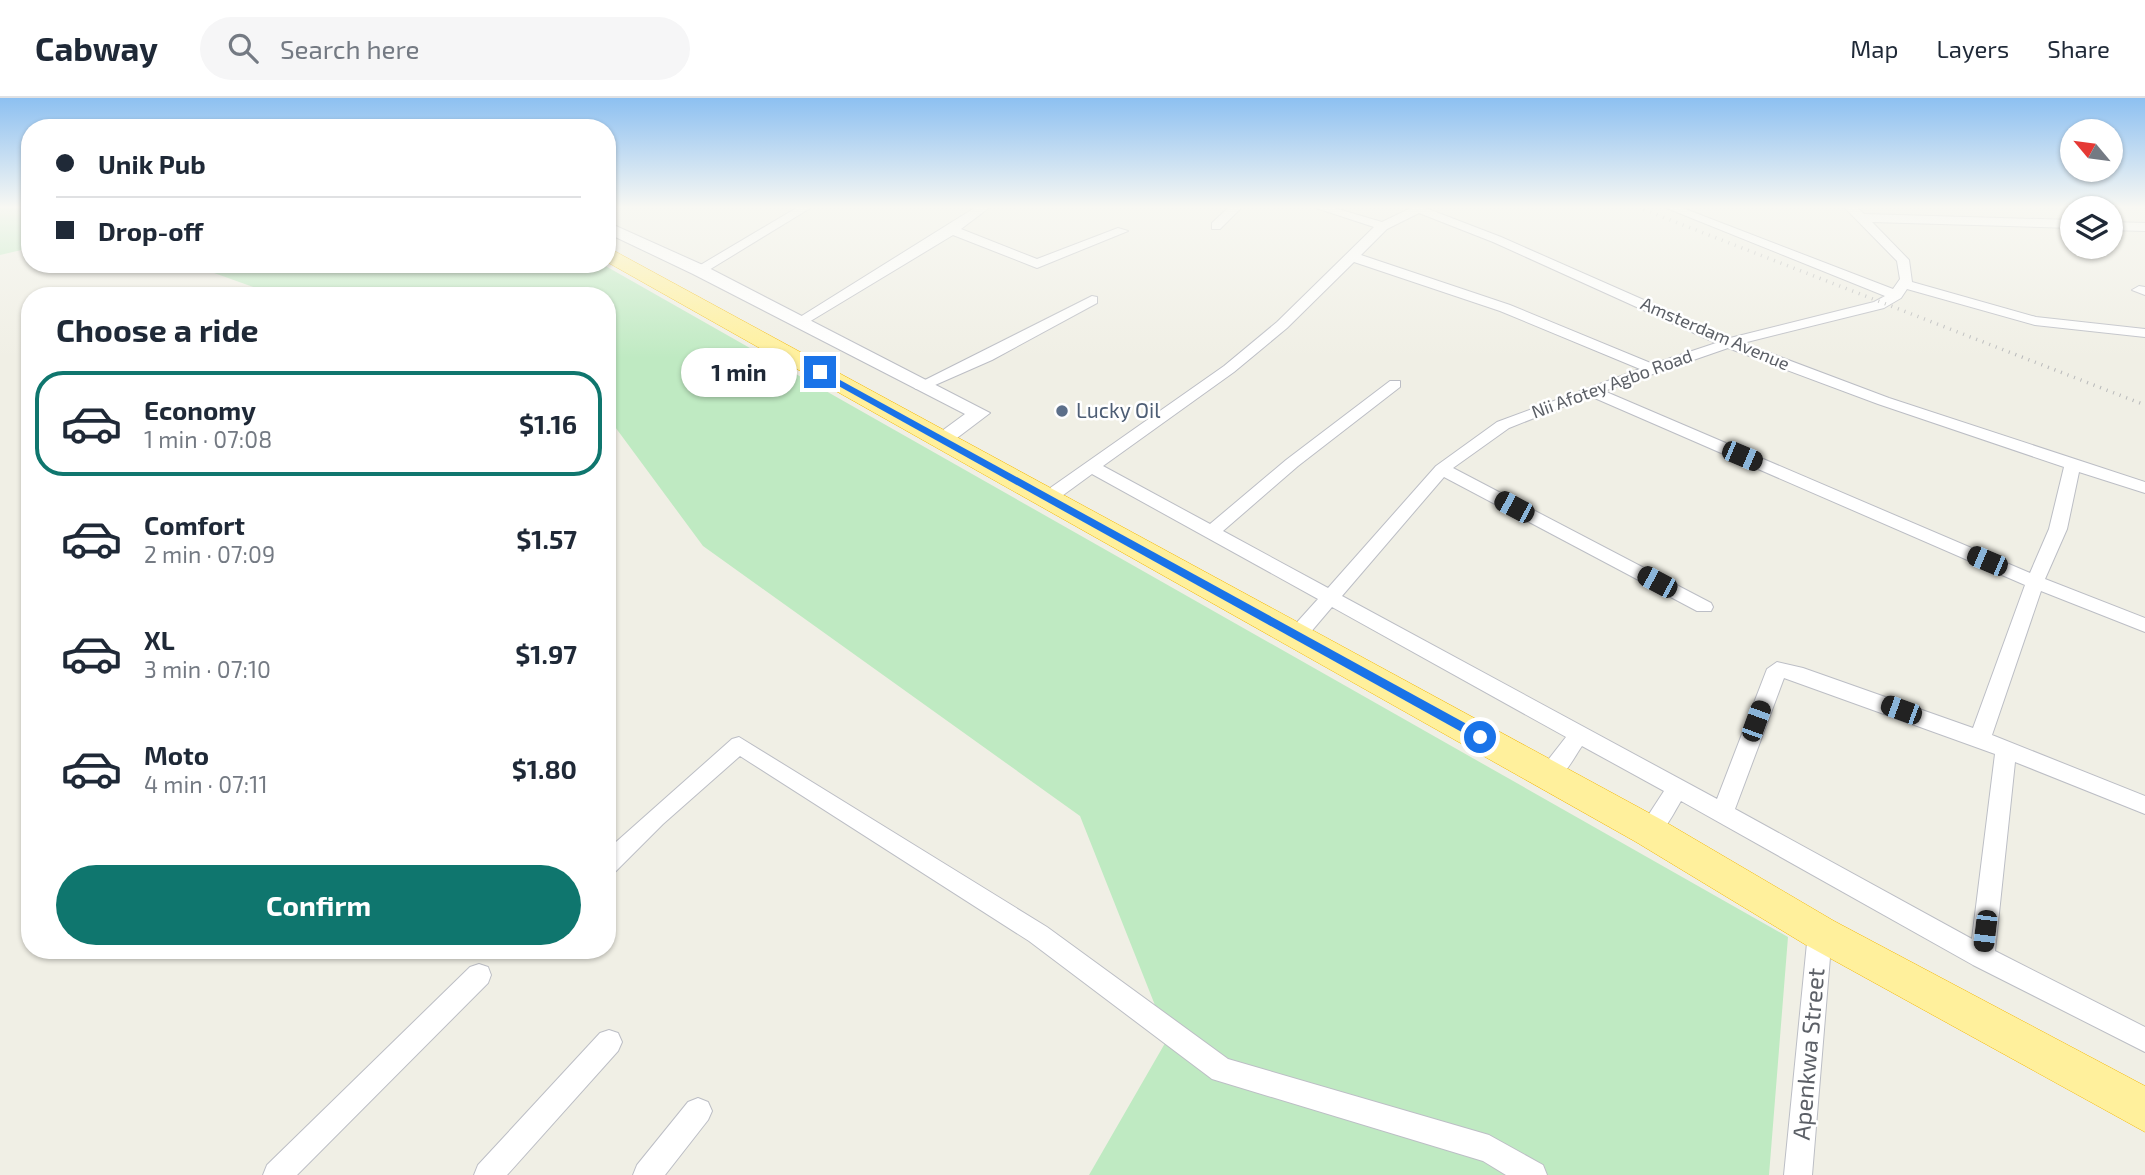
<!DOCTYPE html>
<meta charset="utf-8">
<style>
:root{--surface:#fff;--page:#f6f6f7;--text:#1f2937;--muted:#747a83;--line:#e0e1e3;--accent:#0f766e}
body{margin:0;font-family:"Exo 2",sans-serif;background:var(--page);color:var(--text);height:100vh;display:flex;flex-direction:column;font-size:26px;white-space:nowrap}
*{box-sizing:border-box;margin:0}
p{font-size:23px;color:var(--muted)}
.icon{flex:none;width:38px;height:38px;fill:none;stroke:currentColor;stroke-width:2;stroke-linecap:round;stroke-linejoin:round}
.map{position:relative;flex:1;overflow:hidden}
.panel{position:absolute;left:21px;top:189px;width:595px;height:672px;display:flex;flex-direction:column;background:var(--surface);border-radius:28px;box-shadow:0 2px 5px #0004}
.panel>*{flex:none}
.hud{position:absolute;left:21px;top:21px;width:595px;height:154px;border-radius:28px;box-shadow:0 2px 5px #0004;display:grid;align-content:center;height:154px;padding:0 35px;background:var(--surface)}
.needle{width:46px;rotate:299deg}
.controls{position:absolute;left:2060px;top:21px;display:grid;gap:14px}
.controls a{display:grid;place-items:center;width:63px;height:63px;border-radius:50%;background:var(--surface);box-shadow:0 2px 5px #0004;font-size:35px}
.end{position:absolute;width:32px;height:32px;margin:-16px;border:9px solid #1a73e8;background:#fff;box-shadow:0 0 0 4px #fff}
.from{border-radius:50%}
.bubble{position:absolute;height:49px;border-radius:24px;background:var(--surface);box-shadow:0 2px 5px #0004;font-size:23px;font-weight:700;line-height:49px;text-align:center}
.car{position:absolute;width:21px;height:42px;margin:-21px -10px;border-radius:9px;box-shadow:0 0 5px 2px #0007;background:linear-gradient(#222 24%,#8ab4d8 0 40%,#222 0 76%,#8ab4d8 0 86%,#222 0)}
.hud b{display:flex;align-items:center;gap:24px;height:66px;font-size:26px}
.hud b+b{border-top:2px solid var(--line)}
.hud i{width:18px;height:18px;background:var(--text)}
ul{padding:0;list-style:none}
li{display:flex;align-items:center;gap:21px;height:105px;margin:0 14px 10px;padding:0 21px;border:4px solid transparent;border-radius:28px}
li div{flex:1}
li b{display:block;font-size:26px}
li em{font-style:normal;font-weight:700}
li.current{border-color:var(--accent)}
li>.icon{width:63px;height:63px;stroke-width:1.5}
h2{padding:0 35px;font-size:32px;line-height:84px}
.primary-button{display:flex;gap:14px;margin-top:auto;padding:14px 35px}
.primary-button a{flex:1;height:80px;border-radius:42px;background:var(--accent);color:#fff;font-size:28px;font-weight:700;line-height:80px;text-align:center}
header{display:flex;align-items:center;gap:42px;box-sizing:border-box;height:98px;padding:0 35px;background:var(--surface);border-bottom:2px solid var(--line)}
header strong{font-size:33px}
nav{display:flex;gap:38px;margin-inline-start:auto;font-size:24px}
.search{width:490px;height:63px;background:var(--page);display:flex;align-items:center;gap:18px;box-sizing:border-box;padding:0 24px;border-radius:38px;color:var(--muted);font-size:26px}
.map>svg:first-child{display:block}
</style>
<header>
<strong>Cabway</strong>
<div class="search"><svg class="icon" aria-label="search" viewBox="0 0 24 24"><circle cx="10" cy="10" r="6"/><path d="M15 15l6 6"/></svg>Search here</div>
<nav><a>Map</a><a>Layers</a><a>Share</a></nav>
</header>
<div class="map">
<svg width="2145" height="1077" viewBox="0 0 2145 1077">
<rect width="100%" height="100%" fill="#f0efe5"/>
<!-- green -->
<path fill="#bfeac2" d="M0,109H30V150L0,157Z
M189,166H602L1788,839L1769,1077H1089L1168,940L1080,718L703,448L607,318V198L273,196Z"/>
<g fill="none" stroke-linecap="round" stroke-linejoin="round">
<!-- minor casing -->
<g stroke="#bcbec5" stroke-width="2">
<path id="minor" d="M607,109H617L607,115Z
M798,109H812L704,175L692,172Z
M976,109H990L961,131L1037,161L1118,130L1128,133L1037,170L953,137L804,227L792,224Z
M1229,109H1242L1220,131H1212V125Z
M1313,109H1331L1382,124L1413,109H1423L1501,139L1730,240L1874,204L1885,198L1664,109H1680L1893,191L1900,181L1897,163L1844,109H1857L1864,116L2072,122V130L1872,124L1909,162L1912,184L2036,219L2145,231V239L2035,227L1907,191L1901,200L1884,210L1743,245L1889,300L2145,384V395L2079,374L2067,431L2045,481L2145,520V534L2041,493L1992,637L2145,698V716L2015,664L1995,853L2145,929V954L1973,867L1681,703C1672,717 1661,746 1641,739L1638,733L1664,693L1582,648C1572,662 1561,689 1541,683L1538,677L1541,671L1566,639L1332,509L1304,542H1290L1287,537L1290,532L1318,501L1092,376L1055,403H1043L1041,399L1043,395L1224,268L1277,224L1374,129ZM1419,115L1493,144L1716,245L1653,266L1510,207L1361,157L1387,131ZM1354,164L1500,213L1640,271L1497,324L1436,368L1328,490L1223,433L1298,368L1400,289V283H1390L1286,362L1210,426L1103,368L1234,274L1287,230ZM1728,250L1878,306L2064,369L2049,431L2030,475L1604,293ZM1590,298L2025,487L1973,630L1803,570L1777,564L1767,571L1717,701L1342,498L1444,379L1697,513H1711L1713,509L1711,505L1453,370L1509,330ZM1784,580L1995,656L1972,841L1735,711Z
M2110,124L2145,125V133L2110,132Z
M2139,188L2145,189V197L2132,192Z
M1092,198L1097,199V205L992,262L926,291H916L913,288Z
M739,639L1047,829L1228,961L1489,1037L1543,1067L1547,1077H1506L1483,1063L1212,981L1029,843L740,658L663,726L615,774L607,777V752L732,641Z
M1820,824L1829,828L1832,835L1812,1077H1784L1808,835L1811,828Z
M479,866L488,869L491,877L488,885L297,1077H263L267,1067L470,869Z
M609,932L618,935L622,944L618,953L507,1077H474L478,1067L600,935Z
M698,1000L708,1004L712,1013L708,1022L665,1077H633L637,1067L688,1004Z"/>
</g>
<!-- tertiary casing -->
<g stroke="#bcbec5" stroke-width="2">
<path id="tertiary" d="M607,124L705,168L990,315L949,346H935L932,342L935,338L965,316L693,176L607,135Z"/>
</g>
<!-- trunk casing -->
<g stroke="#f5b700" stroke-width="1">
<path id="trunk" d="M607,149L1662,722L1834,823L2145,988V1034L1806,847L1636,744L607,164Z"/>
</g>
<!-- minor -->
<use href="#minor" fill="#fff" fill-rule="evenodd"/>
<!-- tertiary -->
<use href="#tertiary" fill="#fff" fill-rule="evenodd"/>
<!-- trunk -->
<use href="#trunk" fill="#fff09c" fill-rule="evenodd"/>
<!-- rail -->
<path stroke="#b8b9ba" stroke-width="3.5" stroke-dasharray="1 6" stroke-linecap="butt" d="M1637,109L2145,307"/>
</g>
<!-- sky -->
<linearGradient id="sky" x2="0" y2="1"><stop stop-color="#8dc0f1"/><stop offset="0.42" stop-color="#f8f8f3"/><stop offset="1" stop-color="#f8f8f3" stop-opacity="0"/></linearGradient>
<rect width="2145" height="260" fill="url(#sky)"/>
<!-- route -->
<path fill="#1a73e8" d="M820,271L1485,636V642H1476L817,276Z"/>
<!-- markers -->
<circle fill="#5c6f8a" stroke="#fff" stroke-width="2.5" cx="1062" cy="313" r="7"/>
<g text-anchor="middle" stroke-width="5" stroke-linejoin="round" paint-order="stroke">
<!-- far-street labels -->
<g font-size="18" fill="#5c6067" stroke="#fff">
<text transform="translate(1715 236) rotate(23)" y="6">Amsterdam Avenue</text>
<text transform="translate(1612 286) rotate(-20)" y="6">Nii Afotey Agbo Road</text>
</g>
<!-- service labels -->
<g font-size="21" fill="#4e5e75" stroke="#fff" text-anchor="start">
<text x="1076" y="320">Lucky Oil</text>
</g>
<!-- near-street labels -->
<g font-size="24" fill="#5c6067" stroke="#fff">
<text transform="translate(1809 956) rotate(-85)" y="8">Apenkwa Street</text>
</g>
</g>
</svg>
<div class="controls">
<a><svg class="needle" viewBox="-14 -14 28 28"><path d="M0-13l5 13h-10z" fill="#e53935"/><path d="M0 13l5-13h-10z" fill="#747a83"/></svg></a>
<a><svg class="icon" aria-label="layers" viewBox="0 0 24 24"><path d="M12 4l9 5-9 5-9-5zM3 14l9 5 9-5"/></svg></a>
</div>
<i class="end from" style="left:1480px;top:639px"></i>
<i class="end" style="left:820px;top:274px"></i>
<div class="bubble" style="left:681px;top:250px;width:116px">1 min</div>
<i class="car" style="left:1742px;top:358px;rotate:113deg"></i>
<i class="car" style="left:1514px;top:409px;rotate:298deg"></i>
<i class="car" style="left:1987px;top:463px;rotate:293deg"></i>
<i class="car" style="left:1657px;top:484px;rotate:298deg"></i>
<i class="car" style="left:1901px;top:612px;rotate:290deg"></i>
<i class="car" style="left:1756px;top:623px;rotate:20deg"></i>
<i class="car" style="left:1985px;top:833px;rotate:187deg"></i>
<div class="hud">
<b><i class="from"></i>Unik Pub</b>
<b><i></i>Drop-off</b>
</div>
<section class="panel">
<h2>Choose a ride</h2>
<ul>
<li class="current"><svg class="icon" aria-label="car" viewBox="0 0 24 24"><path d="M5 17H2v-5l4-1 3-4h7l3 4 3 1v5h-3M9 17h6M6 11h13"/><circle cx="7" cy="17" r="2"/><circle cx="17" cy="17" r="2"/></svg><div><b>Economy</b><p>1 min · 07:08</p></div><em>$1.16</em></li>
<li><svg class="icon" aria-label="car" viewBox="0 0 24 24"><path d="M5 17H2v-5l4-1 3-4h7l3 4 3 1v5h-3M9 17h6M6 11h13"/><circle cx="7" cy="17" r="2"/><circle cx="17" cy="17" r="2"/></svg><div><b>Comfort</b><p>2 min · 07:09</p></div><em>$1.57</em></li>
<li><svg class="icon" aria-label="car" viewBox="0 0 24 24"><path d="M5 17H2v-5l4-1 3-4h7l3 4 3 1v5h-3M9 17h6M6 11h13"/><circle cx="7" cy="17" r="2"/><circle cx="17" cy="17" r="2"/></svg><div><b>XL</b><p>3 min · 07:10</p></div><em>$1.97</em></li>
<li><svg class="icon" aria-label="car" viewBox="0 0 24 24"><path d="M5 17H2v-5l4-1 3-4h7l3 4 3 1v5h-3M9 17h6M6 11h13"/><circle cx="7" cy="17" r="2"/><circle cx="17" cy="17" r="2"/></svg><div><b>Moto</b><p>4 min · 07:11</p></div><em>$1.80</em></li>
</ul>
<div class="primary-button"><a>Confirm</a></div>
</section>
</div>
